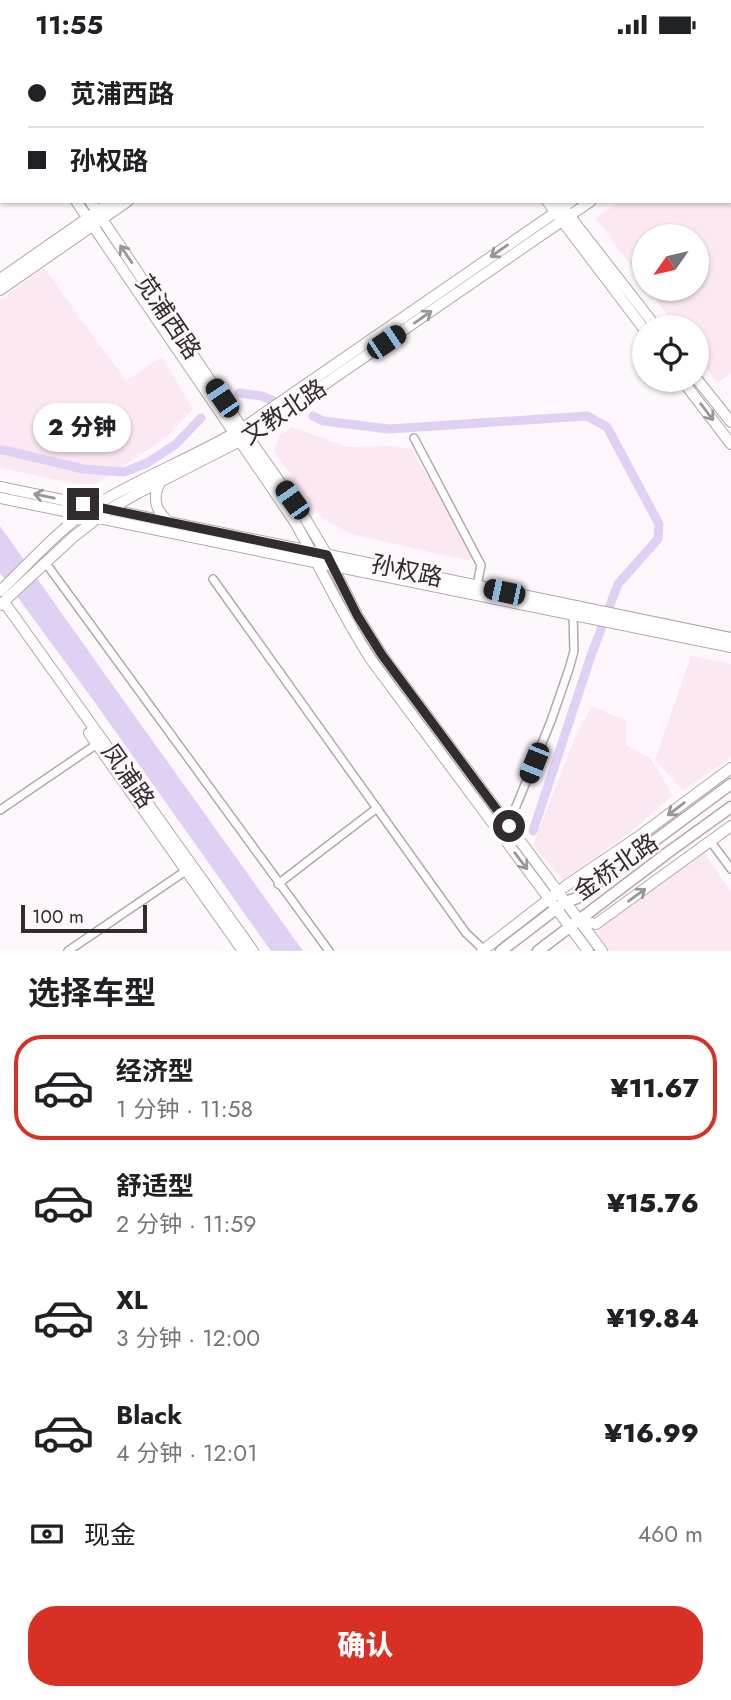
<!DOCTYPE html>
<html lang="zh">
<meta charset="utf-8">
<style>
:root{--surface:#fff;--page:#f2f2f2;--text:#202124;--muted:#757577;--line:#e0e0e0;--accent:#d93025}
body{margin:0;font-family:Jost,"Noto Sans SC",sans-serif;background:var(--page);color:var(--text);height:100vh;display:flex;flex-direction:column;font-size:26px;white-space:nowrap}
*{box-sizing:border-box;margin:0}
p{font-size:23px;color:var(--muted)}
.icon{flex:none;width:38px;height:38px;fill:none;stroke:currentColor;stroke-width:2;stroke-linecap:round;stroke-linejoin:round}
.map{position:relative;height:902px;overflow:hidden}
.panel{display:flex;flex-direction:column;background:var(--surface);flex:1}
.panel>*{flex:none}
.top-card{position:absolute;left:0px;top:0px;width:732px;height:154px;box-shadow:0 2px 5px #0004;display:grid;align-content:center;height:154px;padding:0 28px;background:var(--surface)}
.needle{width:46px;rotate:236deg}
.fabs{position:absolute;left:632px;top:175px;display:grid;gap:14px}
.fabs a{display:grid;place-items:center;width:77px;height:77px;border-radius:50%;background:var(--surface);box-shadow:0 2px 5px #0004;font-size:35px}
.scale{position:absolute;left:21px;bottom:18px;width:126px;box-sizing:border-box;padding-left:7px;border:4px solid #322c2f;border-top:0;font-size:19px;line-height:24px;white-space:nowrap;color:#322c2f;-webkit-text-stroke:5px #fef7fb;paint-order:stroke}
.end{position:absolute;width:32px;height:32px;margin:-16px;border:9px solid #322c2f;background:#fff;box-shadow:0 0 0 4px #fff}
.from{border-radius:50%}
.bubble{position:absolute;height:49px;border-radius:24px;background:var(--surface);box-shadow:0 2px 5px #0004;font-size:23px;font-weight:800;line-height:49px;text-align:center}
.car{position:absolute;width:21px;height:42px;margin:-21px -10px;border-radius:9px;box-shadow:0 0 5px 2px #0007;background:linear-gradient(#222 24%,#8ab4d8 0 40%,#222 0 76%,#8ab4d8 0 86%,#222 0)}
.top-card b{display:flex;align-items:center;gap:24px;height:66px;font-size:26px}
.top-card b+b{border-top:2px solid var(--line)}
.top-card i{width:18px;height:18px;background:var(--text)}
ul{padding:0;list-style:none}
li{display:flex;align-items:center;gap:21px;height:105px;margin:0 14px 10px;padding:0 14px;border:4px solid transparent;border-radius:28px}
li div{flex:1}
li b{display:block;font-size:26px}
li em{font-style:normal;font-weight:800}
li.selected{border-color:var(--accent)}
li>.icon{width:63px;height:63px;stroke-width:1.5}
h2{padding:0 28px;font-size:32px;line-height:84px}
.pay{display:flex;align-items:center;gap:18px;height:77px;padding:0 28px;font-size:26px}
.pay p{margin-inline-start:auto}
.primary-button{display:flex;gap:14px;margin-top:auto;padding:14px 28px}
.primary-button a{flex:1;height:80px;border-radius:28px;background:var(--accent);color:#fff;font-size:28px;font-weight:800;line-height:80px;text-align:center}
.status{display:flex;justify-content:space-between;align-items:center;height:49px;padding:0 35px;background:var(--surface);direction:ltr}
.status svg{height:19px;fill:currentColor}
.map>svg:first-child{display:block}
</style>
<div class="status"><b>11:55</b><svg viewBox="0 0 49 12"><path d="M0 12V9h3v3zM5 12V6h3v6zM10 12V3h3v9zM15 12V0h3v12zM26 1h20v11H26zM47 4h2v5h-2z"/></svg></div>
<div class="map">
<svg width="731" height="902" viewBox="0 0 731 902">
<rect width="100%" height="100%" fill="#fef7fb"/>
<!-- built -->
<path fill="#fce8f2" d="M731,79V325L717,334L697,306L696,278H676L648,240H696V187H644V235L596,169L621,152H730V80Z
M44,219L126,332L162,308L193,360L167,388L91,438L0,419V251Z
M292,378L347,398L390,397L411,400L475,504L470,512L351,485L322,469L274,402L280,386Z
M691,607L731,615V708L683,742L655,711Z
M592,658L627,672L626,696L650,709L673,746L634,780L563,831L533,796L576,686Z
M703,802L731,843V902H610L595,883Z"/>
<!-- green -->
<path fill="#f3cac2" d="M478,0H731V26H730V2H480Z"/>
<!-- water -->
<path fill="#ded1f3" d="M0,477L109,631L303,902H271L96,655L0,524Z"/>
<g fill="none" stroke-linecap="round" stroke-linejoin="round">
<!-- canal -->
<path stroke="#ded1f3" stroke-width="9" d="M239,344L262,347L276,353
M313,367L323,372L389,380L587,367L607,378L659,475L658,490L618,535L592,604L533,782
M0,401L8,402L83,420L124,423L147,414L176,395L201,369"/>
<!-- street casing -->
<g stroke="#b6a6ae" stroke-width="10">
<path id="street" d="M19,0L20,2
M59,0L60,2
M100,0L101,2
M141,0L142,2
M414,389L481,516L477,537
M45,513L329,902
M213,530L466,884L484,901
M0,761L97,695
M508,777L551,672L569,620L574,602L573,566
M711,793L731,820
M278,835L377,759
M68,902L187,821"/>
</g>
<!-- secondary casing -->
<g stroke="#b6a6ae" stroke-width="12">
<path id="secondary" d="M441,0L442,2
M453,0L454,2
M329,2L332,0
M344,2L347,0
M0,23L2,25
M0,40L2,42
M730,44L731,43
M730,56L731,55
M76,152L295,473C321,520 343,568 372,612L588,902
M90,152L248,388L305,469L327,506L357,566L382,606L602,902
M547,152L644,280
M558,152L656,278
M0,230L112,152
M0,241L128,152
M696,329L731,373
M682,331L731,395
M161,432C152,447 155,462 169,473
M0,438L731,589
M0,449L731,598
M0,542C31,513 59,479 96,456C143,427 195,408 243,379L572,152
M4,553L253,902
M0,556L72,489L108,461L138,444L248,388L591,152
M89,684L243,902
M579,871L596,875L731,777
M482,902L567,836L638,788L731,719"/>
</g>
<!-- primary casing -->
<g stroke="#b6a6ae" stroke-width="13">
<path id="primary" d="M501,902L565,853L577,849L731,735
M538,902L670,802L731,758"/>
</g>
<!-- street -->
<use href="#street" stroke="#fff" stroke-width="7"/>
<!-- secondary -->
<use href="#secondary" stroke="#fff" stroke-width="10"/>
<!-- primary -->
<use href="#primary" stroke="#fff" stroke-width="10"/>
</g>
<!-- one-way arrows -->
<defs><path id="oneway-shaft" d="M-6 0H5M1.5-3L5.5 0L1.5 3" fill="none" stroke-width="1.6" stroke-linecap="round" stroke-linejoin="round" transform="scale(1.75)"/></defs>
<g stroke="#989697">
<use href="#oneway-shaft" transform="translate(499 202) rotate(145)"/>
<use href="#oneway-shaft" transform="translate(126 205) rotate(-124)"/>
<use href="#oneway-shaft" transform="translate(423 268) rotate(-35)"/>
<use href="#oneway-shaft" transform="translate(707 363) rotate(53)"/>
<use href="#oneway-shaft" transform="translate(44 447) rotate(-168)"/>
<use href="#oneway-shaft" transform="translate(676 760) rotate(143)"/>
<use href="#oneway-shaft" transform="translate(521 812) rotate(53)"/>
<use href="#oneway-shaft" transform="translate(637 846) rotate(-36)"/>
</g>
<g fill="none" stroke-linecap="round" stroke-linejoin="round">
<!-- route -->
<path stroke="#322c2f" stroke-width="9" d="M83,455L327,506L357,566L382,606L509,777"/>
</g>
<g text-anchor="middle" stroke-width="5" stroke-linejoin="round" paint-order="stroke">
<!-- street labels -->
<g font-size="24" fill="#322c2f" stroke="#fef7fb">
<text transform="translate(168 268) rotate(56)" y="8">苋浦西路</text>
<text transform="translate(284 363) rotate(-34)" y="8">文教北路</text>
<text transform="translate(407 522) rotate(12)" y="8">孙权路</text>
<text transform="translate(128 727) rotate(55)" y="8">凤浦路</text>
<text transform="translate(616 818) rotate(-35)" y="8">金桥北路</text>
</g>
</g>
</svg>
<div class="fabs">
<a><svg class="needle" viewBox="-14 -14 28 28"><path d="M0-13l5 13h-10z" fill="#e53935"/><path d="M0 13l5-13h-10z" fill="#757577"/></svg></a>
<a><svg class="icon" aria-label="locate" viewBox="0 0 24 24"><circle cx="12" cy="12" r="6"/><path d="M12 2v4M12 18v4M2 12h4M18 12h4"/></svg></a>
</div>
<div class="scale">100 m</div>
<i class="end from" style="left:509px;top:777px"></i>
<i class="end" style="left:83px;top:455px"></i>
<div class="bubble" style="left:33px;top:354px;width:98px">2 分钟</div>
<i class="car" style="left:386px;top:293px;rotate:56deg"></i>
<i class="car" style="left:222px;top:349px;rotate:326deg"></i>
<i class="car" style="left:292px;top:451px;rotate:325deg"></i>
<i class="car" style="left:504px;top:543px;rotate:282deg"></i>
<i class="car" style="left:534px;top:714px;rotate:202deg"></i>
<div class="top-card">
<b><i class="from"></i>苋浦西路</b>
<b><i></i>孙权路</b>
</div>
</div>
<section class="panel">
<h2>选择车型</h2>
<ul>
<li class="selected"><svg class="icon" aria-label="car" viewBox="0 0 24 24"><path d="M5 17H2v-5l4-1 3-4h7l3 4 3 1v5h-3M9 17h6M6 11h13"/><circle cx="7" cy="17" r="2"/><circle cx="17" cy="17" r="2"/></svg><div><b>经济型</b><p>1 分钟 · 11:58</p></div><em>¥11.67</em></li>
<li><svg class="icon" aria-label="car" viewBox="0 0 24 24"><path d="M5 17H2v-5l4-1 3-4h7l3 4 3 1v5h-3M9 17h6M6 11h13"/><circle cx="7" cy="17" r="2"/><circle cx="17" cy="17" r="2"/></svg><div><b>舒适型</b><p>2 分钟 · 11:59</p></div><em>¥15.76</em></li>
<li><svg class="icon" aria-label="car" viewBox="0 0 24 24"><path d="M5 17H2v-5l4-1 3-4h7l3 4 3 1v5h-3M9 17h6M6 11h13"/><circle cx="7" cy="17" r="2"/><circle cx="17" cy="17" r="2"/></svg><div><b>XL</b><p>3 分钟 · 12:00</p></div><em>¥19.84</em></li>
<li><svg class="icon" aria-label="car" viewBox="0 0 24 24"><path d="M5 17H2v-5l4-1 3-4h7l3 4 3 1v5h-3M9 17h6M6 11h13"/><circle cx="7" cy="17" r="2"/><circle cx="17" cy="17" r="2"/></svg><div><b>Black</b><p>4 分钟 · 12:01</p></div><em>¥16.99</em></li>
</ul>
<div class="pay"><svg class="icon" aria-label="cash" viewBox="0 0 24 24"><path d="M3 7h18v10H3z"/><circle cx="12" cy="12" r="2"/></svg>现金<p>460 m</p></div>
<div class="primary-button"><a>确认</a></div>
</section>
